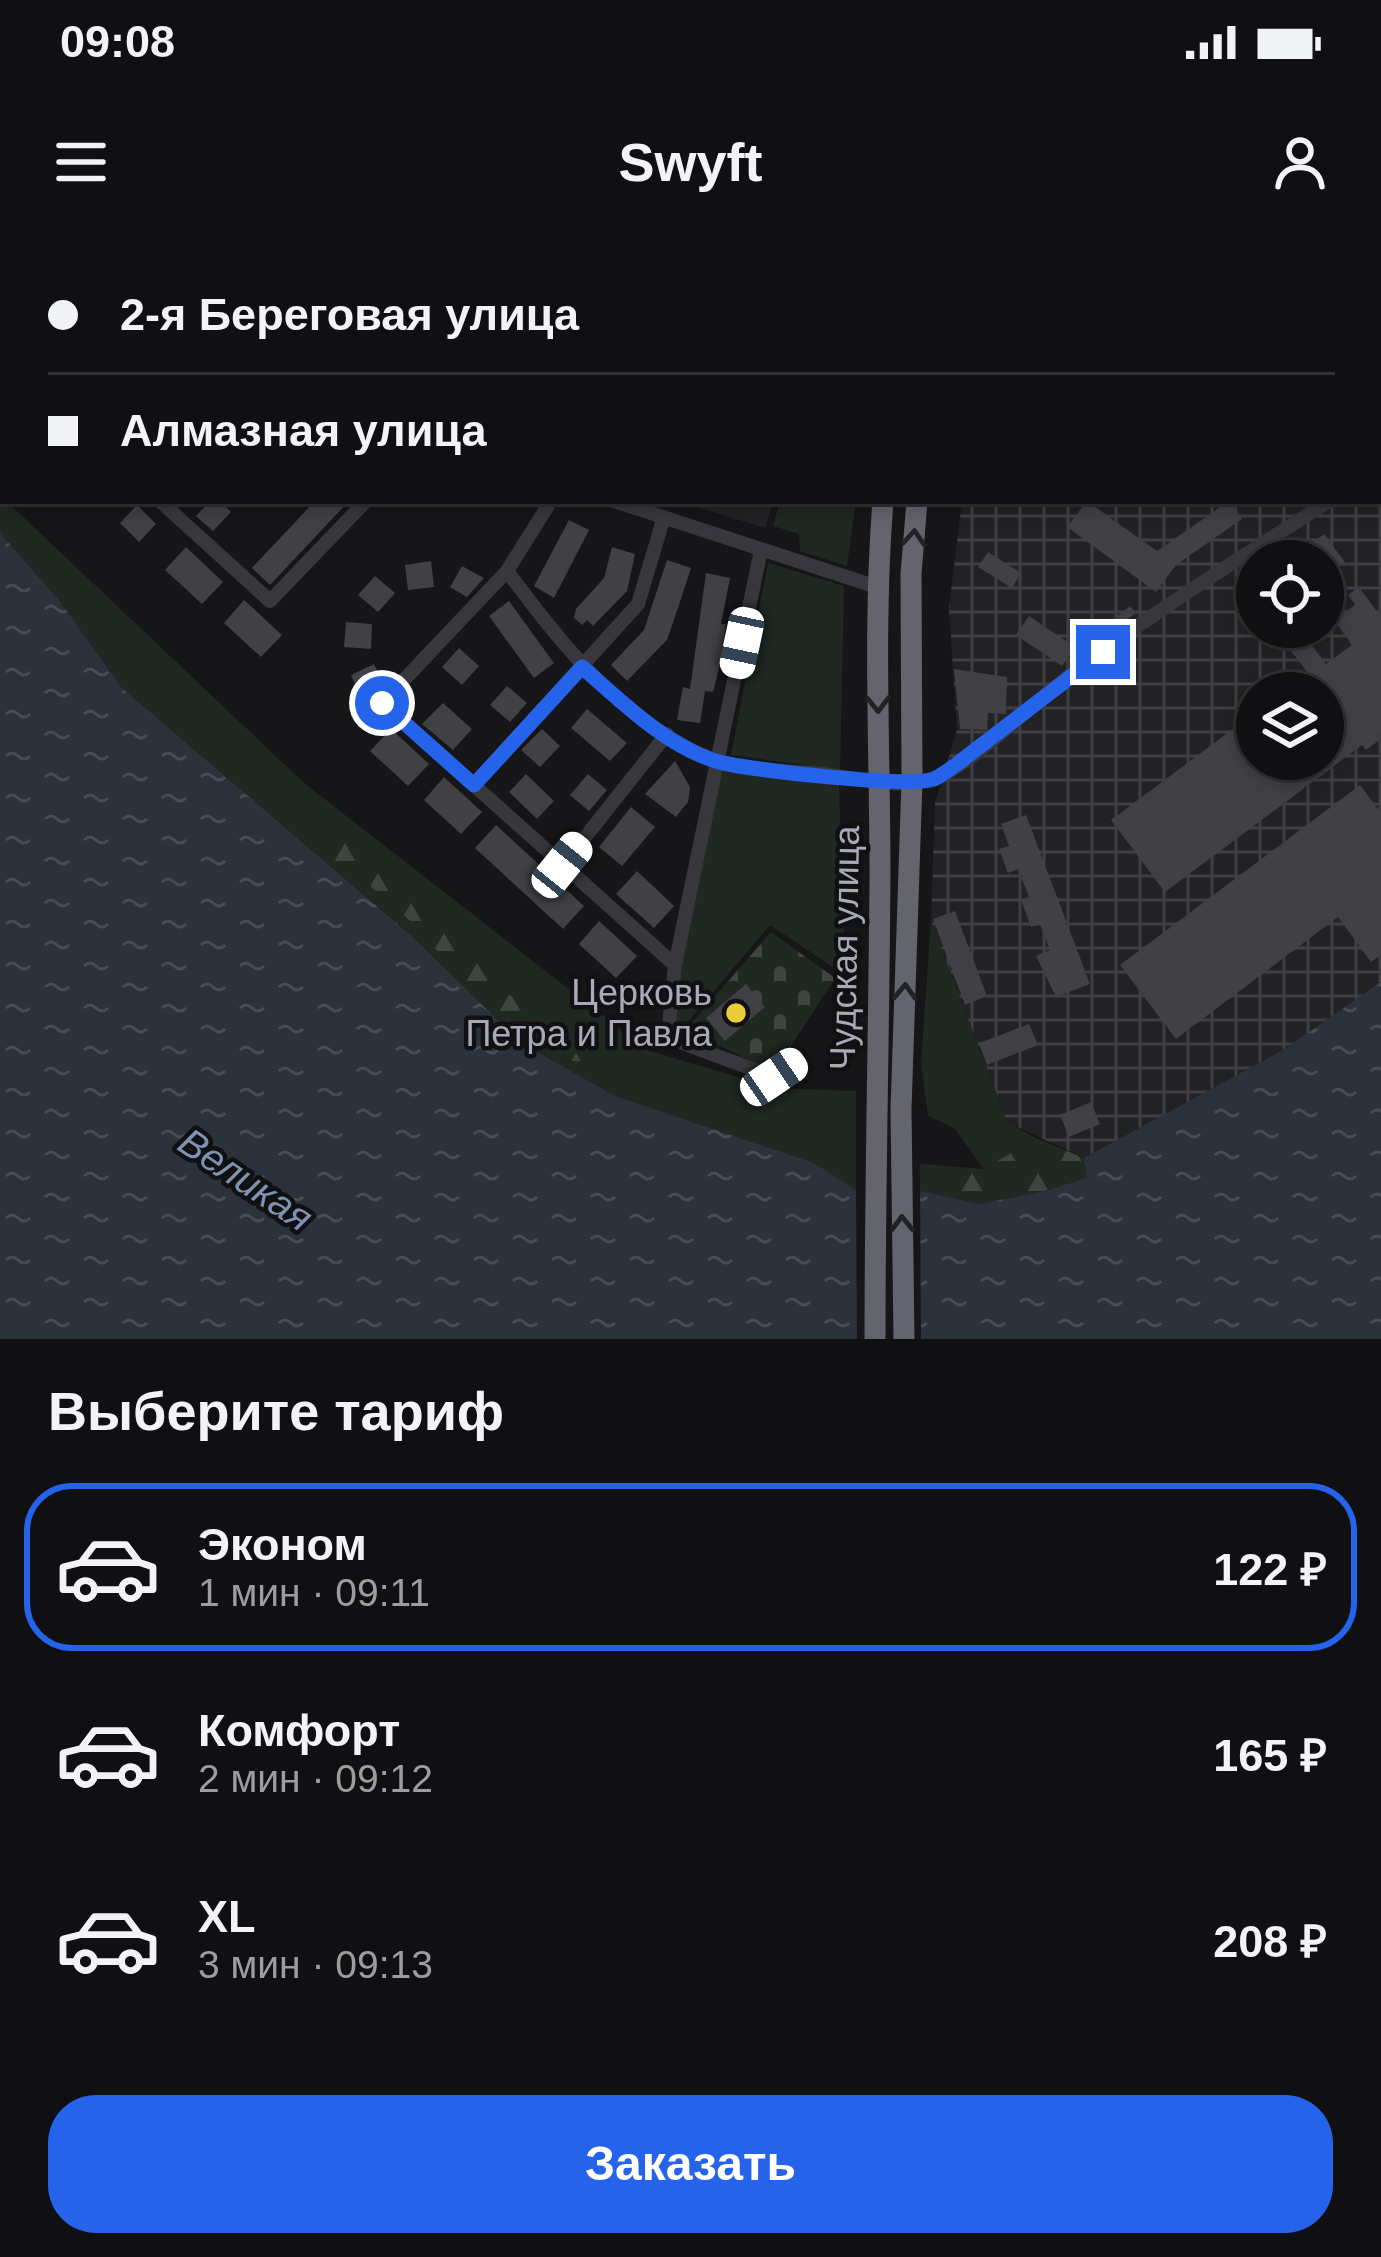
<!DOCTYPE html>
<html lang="ru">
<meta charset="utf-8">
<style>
:root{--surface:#101012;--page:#1e1e20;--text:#f1f3f6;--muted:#9c9d9f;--line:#303032;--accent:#2563eb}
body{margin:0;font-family:Arial,sans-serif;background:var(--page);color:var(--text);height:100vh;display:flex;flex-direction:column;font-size:45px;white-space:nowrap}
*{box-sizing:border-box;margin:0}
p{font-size:39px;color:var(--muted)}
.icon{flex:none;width:66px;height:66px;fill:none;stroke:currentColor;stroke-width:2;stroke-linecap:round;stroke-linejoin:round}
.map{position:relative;height:1099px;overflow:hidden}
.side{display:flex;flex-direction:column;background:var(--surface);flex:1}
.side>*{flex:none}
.top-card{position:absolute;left:0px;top:0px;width:1383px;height:264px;box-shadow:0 6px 18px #0003,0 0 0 3px var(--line);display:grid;align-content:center;height:264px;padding:0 48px;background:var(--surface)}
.buttons{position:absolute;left:1236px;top:300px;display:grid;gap:24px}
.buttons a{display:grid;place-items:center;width:108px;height:108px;border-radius:50%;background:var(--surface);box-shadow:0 6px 18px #0003,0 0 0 3px var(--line);font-size:60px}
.end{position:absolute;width:54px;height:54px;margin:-27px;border:15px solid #2563eb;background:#fff;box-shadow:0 0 0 6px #fff}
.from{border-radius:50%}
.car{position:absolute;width:36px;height:72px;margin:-36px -18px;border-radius:15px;box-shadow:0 0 9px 3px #0007;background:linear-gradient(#fff 24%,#345 0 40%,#fff 0 76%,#345 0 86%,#fff 0)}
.top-card b{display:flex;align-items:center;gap:42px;height:114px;font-size:45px}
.top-card b+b{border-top:3px solid var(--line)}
.top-card i{width:30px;height:30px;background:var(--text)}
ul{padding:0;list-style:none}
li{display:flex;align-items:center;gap:36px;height:168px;margin:0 24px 18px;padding:0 24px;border:6px solid transparent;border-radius:48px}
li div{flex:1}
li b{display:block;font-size:45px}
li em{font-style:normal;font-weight:600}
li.selected{border-color:var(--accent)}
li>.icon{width:108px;height:108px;stroke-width:1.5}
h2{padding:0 48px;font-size:54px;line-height:144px}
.button{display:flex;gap:24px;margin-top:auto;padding:24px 48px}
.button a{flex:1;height:138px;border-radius:48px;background:var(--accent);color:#fff;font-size:48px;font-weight:600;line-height:138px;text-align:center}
.status{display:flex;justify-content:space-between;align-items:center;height:84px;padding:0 60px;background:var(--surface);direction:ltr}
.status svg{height:33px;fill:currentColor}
header{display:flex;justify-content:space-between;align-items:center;height:156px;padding:0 48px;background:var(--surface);font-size:54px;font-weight:600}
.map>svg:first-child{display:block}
</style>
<div class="status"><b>09:08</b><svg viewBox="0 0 49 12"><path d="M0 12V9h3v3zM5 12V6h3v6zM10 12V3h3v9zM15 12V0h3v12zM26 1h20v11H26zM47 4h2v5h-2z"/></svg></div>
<header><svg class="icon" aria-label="menu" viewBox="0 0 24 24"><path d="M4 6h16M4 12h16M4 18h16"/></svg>Swyft<svg class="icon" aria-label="person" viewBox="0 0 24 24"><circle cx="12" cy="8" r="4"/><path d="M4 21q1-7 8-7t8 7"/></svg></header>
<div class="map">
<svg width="1381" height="1099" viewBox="0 0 1381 1099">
<defs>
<pattern id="industrial-grid" width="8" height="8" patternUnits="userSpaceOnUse" patternTransform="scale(3)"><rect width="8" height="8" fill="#222225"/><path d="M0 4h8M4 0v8" fill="none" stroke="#3f3f42"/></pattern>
<pattern id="forest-firs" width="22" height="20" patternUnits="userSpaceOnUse" patternTransform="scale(3)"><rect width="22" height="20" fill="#202822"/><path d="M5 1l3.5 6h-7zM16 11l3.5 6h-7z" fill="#3e4440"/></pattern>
<pattern id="cemetery-stones" width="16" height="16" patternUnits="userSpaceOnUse" patternTransform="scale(3)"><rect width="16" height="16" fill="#202822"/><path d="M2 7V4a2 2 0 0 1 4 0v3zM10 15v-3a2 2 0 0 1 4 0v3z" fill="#3e4440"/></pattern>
<pattern id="water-ripples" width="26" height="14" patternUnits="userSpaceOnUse" patternTransform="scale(3)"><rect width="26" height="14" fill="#2c323b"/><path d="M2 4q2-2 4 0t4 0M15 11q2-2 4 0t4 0" fill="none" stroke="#484d55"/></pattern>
</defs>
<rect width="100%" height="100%" fill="#161618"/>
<!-- built -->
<path fill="#222225" d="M678,261H774L765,288Z"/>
<!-- industrial -->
<path fill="url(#industrial-grid)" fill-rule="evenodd" d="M1018,0H1381V742L1283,810L1084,918L1007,882L931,681L935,563L957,490L949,367L962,261H1380V3H1016ZM1257,321H1323V387H1257ZM1257,453H1323V519H1257Z"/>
<!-- green -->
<path fill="#202822" d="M0,255L304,543L647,810L775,848L856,851V951L812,922L615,856L520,802L414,698L122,448L59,360L0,293Z
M780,261H856L847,326L800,311L799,294L773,286Z
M768,323L844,346L840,530L731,515Z
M719,529L839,544L845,735L770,685L681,790L670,779Z
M931,681L1007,882L1036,898L984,929L954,888L928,876L921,823Z"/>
<!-- forest -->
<path fill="url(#forest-firs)" d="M325,593C361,599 446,679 471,708C483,723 492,739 506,752C531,773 563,778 588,797L594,806L592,817C545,847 438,707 406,677C379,651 347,629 317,607L314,595Z
M1036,898L1084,918L1088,938L1045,951L980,964L920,951V924L984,929Z"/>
<!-- cemetery -->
<path fill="url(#cemetery-stones)" d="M771,692L835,738L774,832L716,804L712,809L682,794Z"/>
<!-- water -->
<path fill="url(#water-ripples)" d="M0,293L59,360L122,448L414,698L520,802L615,856L812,922L856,950L920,951L980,964L1045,951L1087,938L1084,918L1283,810L1381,742V1099H0Z"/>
<!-- pier -->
<path fill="#161618" d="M856,944L920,945L921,1099H857Z"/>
<!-- building -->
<path fill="#404045" d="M210,261H220L231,272L213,291L196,276Z
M315,261H349L270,345L252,328Z
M1087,261L1157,311L1229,261L1242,279L1176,325L1156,352L1067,287Z
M137,265L156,284L139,302L120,283Z
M569,280L589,290L554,358L534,346Z
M1324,294L1345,322L1323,339V321H1288Z
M186,307L223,342L202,364L165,330Z
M612,307L635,314L627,351L593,386L587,380L582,385L574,378L576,369L604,338Z
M988,312L1021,333L1012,348L978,327Z
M667,320L691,328L679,365L667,400L627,441L611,425L644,390Z
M431,321L434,347L408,350L405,325Z
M462,326L484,338L467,357L450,347Z
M706,333L730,338L721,384H726L721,420L713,452L705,451L700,483L677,480L683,447L690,449Z
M375,336L395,353L378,372L358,355Z
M1359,347L1381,377V490L1377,493L1381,499L1366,510L1362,505L1165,652L1111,580L1257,471V519H1323V453H1281L1308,433L1288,407L1304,395L1326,424L1352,405L1334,380L1355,365L1348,355Z
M244,360L282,395L261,417L224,383Z
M509,361L554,423L534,438L489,376Z
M1130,366L1136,373L1103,397L1098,391Z
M1029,376L1075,407L1062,426L1016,395Z
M346,382L372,384L371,409L344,407Z
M459,408L479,426L462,445L442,427Z
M374,424L384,445L362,459L351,435Z
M954,429L1007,437L1006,474L988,473L987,490L960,489Z
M507,446L527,463L510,482L490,465Z
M443,463L472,489L453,510L422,484Z
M587,469L627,503L610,521L571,488Z
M391,489L429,524L408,546L370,511Z
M542,489L560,506L540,527L521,510Z
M675,521L690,547L688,562L676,577L645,554Z
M526,534L554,561L537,579L509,552Z
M588,534L607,550L589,571L570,555Z
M444,537L482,572L461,594L424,560Z
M1360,545L1381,573V715L1371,722L1338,677L1176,799L1120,725Z
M631,567L655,587L622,626L599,607Z
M1026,575L1090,744L1056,757L1036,716L1050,710L1040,684L1031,687L1021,660L1029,657L1018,629L1008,633L999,609L1009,606L1001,584Z
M496,585L584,666L563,689L475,608Z
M637,631L674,666L654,688L616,654Z
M955,671L987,756L965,765L933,679Z
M599,681L637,716L616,738L579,704Z
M746,744L765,767L725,801L706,778Z
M1029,784L1038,805L987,825L979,803Z
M1091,862L1100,884L1069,897L1060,875Z"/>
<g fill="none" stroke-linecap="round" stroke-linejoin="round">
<!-- minor -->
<path stroke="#37373d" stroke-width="14" d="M770,0L779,3
M629,3V0
M0,114L3,117
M1380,228L1381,227
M160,261L270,361L366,261
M551,261L507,331L382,463L675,725
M614,261L877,347
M761,310L675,725L669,785L677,801L774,837L797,821
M507,331C564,407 623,483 714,520C745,532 789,530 823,534C856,538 899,550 932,539C967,529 1037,460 1070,435C1153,372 1242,317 1329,261
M474,545L638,364L664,277
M563,625L667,494"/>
<!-- highway -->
<path stroke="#63646e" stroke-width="21" d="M926,3V0
M961,3L962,0
M875,1099C875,944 879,789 880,634C880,510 873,385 883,261
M904,1099L901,869L912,541L911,334L917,261"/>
</g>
<!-- one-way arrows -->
<defs><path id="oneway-chevron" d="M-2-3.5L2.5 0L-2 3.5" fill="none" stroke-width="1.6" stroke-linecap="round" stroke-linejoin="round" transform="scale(3)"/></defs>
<g stroke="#212225">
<use href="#oneway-chevron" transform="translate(914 298) rotate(-86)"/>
<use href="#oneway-chevron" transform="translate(878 464) rotate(89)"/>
<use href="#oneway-chevron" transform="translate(905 752) rotate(-88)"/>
<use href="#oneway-chevron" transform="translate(902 984) rotate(-91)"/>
</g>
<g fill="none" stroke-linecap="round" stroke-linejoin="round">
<!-- route -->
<path stroke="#2563eb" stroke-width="15" d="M382,463L474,545L582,427C622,462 667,507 719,522C749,530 908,548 934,539C941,536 950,529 957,524L1103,412"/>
</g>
<!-- markers -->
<circle fill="#eece38" stroke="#111113" stroke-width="4.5" cx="736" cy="773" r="12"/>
<g text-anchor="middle" stroke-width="9" stroke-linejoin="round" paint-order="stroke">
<!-- street labels -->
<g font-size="36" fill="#a8aab7" stroke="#111113">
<text transform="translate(844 708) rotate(-89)" y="13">Чудская улица</text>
</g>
<!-- poi labels -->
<g font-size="36" fill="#a8aab7" stroke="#111113" text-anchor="end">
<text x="712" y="765">Церковь<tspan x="712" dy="41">Петра и Павла</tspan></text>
</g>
<!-- water labels -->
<g font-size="39" font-style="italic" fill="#8092b2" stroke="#111113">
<text transform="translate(246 939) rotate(34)" y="14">Великая</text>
</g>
</g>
</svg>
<div class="buttons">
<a><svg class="icon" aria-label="locate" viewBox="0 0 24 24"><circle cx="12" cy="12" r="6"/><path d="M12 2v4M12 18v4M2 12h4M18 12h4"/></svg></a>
<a><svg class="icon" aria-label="layers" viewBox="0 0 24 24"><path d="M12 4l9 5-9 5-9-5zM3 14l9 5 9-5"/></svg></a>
</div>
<i class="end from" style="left:382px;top:463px"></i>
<i class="end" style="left:1103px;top:412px"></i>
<i class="car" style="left:742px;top:403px;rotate:192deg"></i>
<i class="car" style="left:562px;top:625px;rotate:39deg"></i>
<i class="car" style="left:774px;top:837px;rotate:56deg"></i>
<div class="top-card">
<b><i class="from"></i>2-я Береговая улица</b>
<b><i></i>Алмазная улица</b>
</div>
</div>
<section class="side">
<h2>Выберите тариф</h2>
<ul>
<li class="selected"><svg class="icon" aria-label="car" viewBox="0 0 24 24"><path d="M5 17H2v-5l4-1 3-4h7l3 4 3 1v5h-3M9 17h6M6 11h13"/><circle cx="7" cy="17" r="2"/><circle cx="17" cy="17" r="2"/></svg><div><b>Эконом</b><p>1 мин · 09:11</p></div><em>122 ₽</em></li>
<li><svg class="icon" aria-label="car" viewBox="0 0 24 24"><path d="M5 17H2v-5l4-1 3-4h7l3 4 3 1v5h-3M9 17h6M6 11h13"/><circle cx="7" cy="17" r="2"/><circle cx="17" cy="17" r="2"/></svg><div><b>Комфорт</b><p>2 мин · 09:12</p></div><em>165 ₽</em></li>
<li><svg class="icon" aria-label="car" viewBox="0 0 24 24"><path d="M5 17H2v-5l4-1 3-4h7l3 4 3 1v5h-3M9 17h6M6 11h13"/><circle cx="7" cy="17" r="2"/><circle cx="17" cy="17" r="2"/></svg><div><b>XL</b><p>3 мин · 09:13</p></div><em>208 ₽</em></li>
</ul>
<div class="button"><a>Заказать</a></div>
</section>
